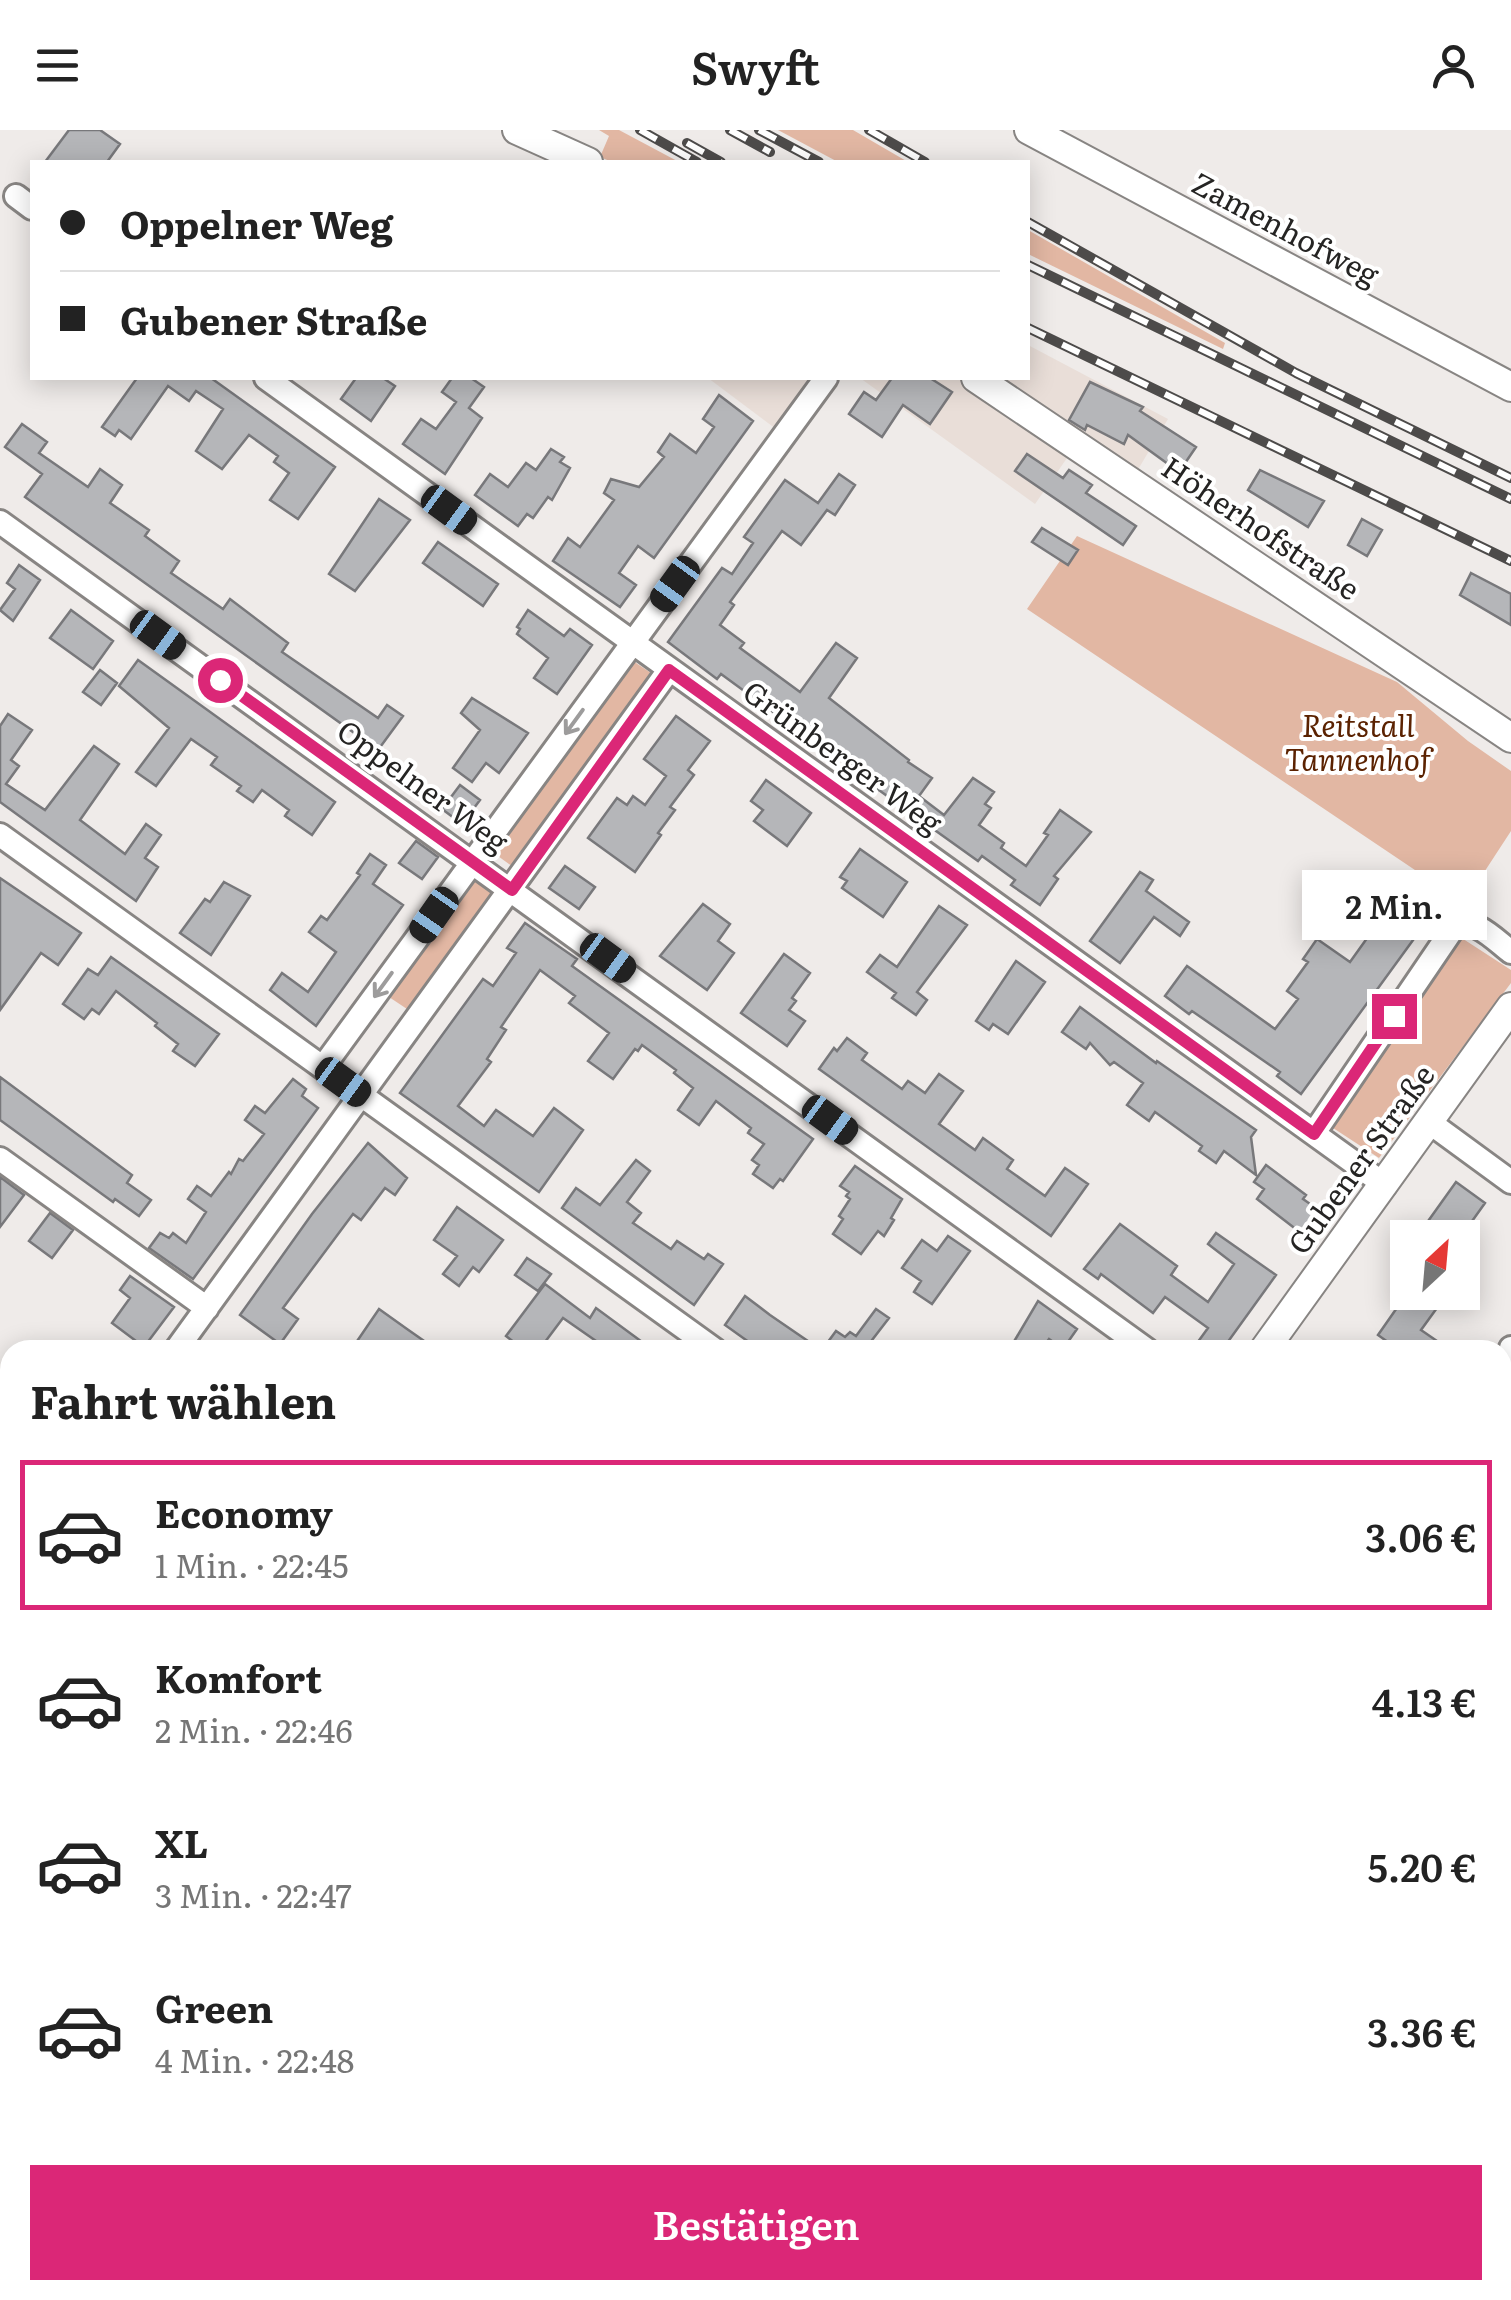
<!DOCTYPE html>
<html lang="de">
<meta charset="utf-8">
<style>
:root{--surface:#fff;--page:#f2f2f2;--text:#222;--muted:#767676;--line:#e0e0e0;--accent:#db2777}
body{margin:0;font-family:Literata,serif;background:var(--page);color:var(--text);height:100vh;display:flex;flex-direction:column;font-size:38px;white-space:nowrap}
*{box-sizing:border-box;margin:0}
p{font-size:32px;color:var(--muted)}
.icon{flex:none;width:55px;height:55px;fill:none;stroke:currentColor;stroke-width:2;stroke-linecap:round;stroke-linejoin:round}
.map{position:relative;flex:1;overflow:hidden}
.side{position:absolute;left:0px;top:1210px;width:1512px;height:960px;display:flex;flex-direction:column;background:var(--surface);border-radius:30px 30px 0 0;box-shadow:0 5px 25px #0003}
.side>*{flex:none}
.banner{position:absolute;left:30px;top:30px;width:1000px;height:220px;border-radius:0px;box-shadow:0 5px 25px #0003;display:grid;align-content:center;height:220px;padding:0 30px;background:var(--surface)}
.needle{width:65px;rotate:26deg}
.tools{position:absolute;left:1390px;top:1090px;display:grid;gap:20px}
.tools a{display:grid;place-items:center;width:90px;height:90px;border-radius:0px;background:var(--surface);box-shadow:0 5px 25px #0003;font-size:50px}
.end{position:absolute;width:45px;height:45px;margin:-22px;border:12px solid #db2777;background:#fff;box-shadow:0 0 0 5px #fff}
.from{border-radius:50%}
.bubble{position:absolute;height:70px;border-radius:0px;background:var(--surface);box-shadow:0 5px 25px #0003;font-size:32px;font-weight:600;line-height:70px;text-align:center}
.car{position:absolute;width:30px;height:60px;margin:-30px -15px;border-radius:12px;box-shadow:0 0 8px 2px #0007;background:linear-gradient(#222 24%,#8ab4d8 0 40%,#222 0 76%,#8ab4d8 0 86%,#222 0)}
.banner b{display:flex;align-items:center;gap:35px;height:95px;font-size:38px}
.banner b+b{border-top:2px solid var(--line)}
.banner i{width:25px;height:25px;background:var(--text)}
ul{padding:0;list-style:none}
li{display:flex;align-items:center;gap:30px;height:150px;margin:0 20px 15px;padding:0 10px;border:5px solid transparent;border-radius:0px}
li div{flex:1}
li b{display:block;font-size:38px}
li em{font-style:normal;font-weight:600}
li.current{border-color:var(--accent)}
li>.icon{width:90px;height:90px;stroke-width:1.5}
h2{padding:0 30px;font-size:45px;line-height:120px}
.cta{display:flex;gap:20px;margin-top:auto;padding:20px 30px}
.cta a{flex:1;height:115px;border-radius:0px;background:var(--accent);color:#fff;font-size:40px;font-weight:600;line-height:115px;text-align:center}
header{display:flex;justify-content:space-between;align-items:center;height:130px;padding:0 30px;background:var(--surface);font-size:45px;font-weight:600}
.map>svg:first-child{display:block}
</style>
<header><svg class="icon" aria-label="menu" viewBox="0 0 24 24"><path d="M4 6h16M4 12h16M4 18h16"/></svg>Swyft<svg class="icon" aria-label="person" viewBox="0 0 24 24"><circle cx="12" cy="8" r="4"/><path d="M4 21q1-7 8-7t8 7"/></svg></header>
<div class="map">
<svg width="1511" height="2170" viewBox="0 0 1511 2170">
<rect width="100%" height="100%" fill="#efebe9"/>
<!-- built -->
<path fill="#e9ded8" d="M1028,215L1168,289L1133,348L982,248H1028Z
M708,248H825L776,299Z
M860,248H967L1074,318L1035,374Z"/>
<!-- green -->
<path fill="#e2b7a3" d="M599,0H619L679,32H612L600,27L609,6Z
M778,0H853L908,32H838Z
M1028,100L1225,213L1223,219L1028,124Z
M1077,406L1397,552L1468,611L1511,641V701L1464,773L1027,479Z
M630,529L654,545L516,739L491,721Z
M473,744L496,761L410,881L386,865Z
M1454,803L1511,840V853L1379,1028L1330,996Z
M0,1961L10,1968V2160H271L280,2170H0Z"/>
<!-- building -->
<path fill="#b5b6b9" stroke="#78787b" stroke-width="2.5" d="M69,0H100L120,14L107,32H45Z
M137,248H211L335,337L298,389L270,370L289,343L274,332L278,326L249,305L222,339L196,321L223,279L196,261L189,271L168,256L131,309L119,300L115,306L102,297Z
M356,248H383L395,256L371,291L341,269Z
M452,248H471L484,257L469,278L482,288L445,344L403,314L421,289L436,299L456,272L442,262Z
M892,248H930L952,262L930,294L903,275L882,307L849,284L864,262L876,270Z
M1090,252L1143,277L1140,281L1196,317L1179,342L1128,305L1124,314L1087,295L1085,300L1069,290Z
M719,265L753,291L654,428L638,416L619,443L636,455L620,477L553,431L568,408L580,417L614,370L604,363L611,349L639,357L664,327L658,322L670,304L696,323L714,297L703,289Z
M22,294L47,312L39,323L88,357L100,339L122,355L110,373L149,400L145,406L179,431L171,443L223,479L230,469L288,513L282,522L378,588L387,575L403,586L378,620L25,367L42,344L5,317Z
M551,319L564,327L560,332L570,338L552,370L548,367L533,388L527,384L518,396L475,365L490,344L508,357L526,333L536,340Z
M1027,324L1063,348L1069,340L1092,355L1086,363L1136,396L1123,415L1015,341Z
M1260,340L1324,371L1308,397L1248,360Z
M839,344L855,355L835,385L827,380L801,415L782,401L730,472L734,475L720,495L744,513L740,518L800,562L836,513L857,528L829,568L909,630L908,632L932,648L919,666L944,685L973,648L994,662L985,674L991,678L979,695L1004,713L1001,718L1026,736L1048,705L1044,703L1060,680L1091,702L1054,746L1058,749L1040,775L1011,755L1015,750L982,726L978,731L855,643L858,639L821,610L818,615L721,544L717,549L668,512L722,438L732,444L753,413L744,407L785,350L818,373Z
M379,369L410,390L355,461L329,444Z
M1362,389L1382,400L1367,426L1348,415Z
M1042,398L1078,420L1068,435L1032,412Z
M438,412L498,454L483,476L423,433Z
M19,435L40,450L13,491L0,480L15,459L7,453Z
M1471,443L1511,464V495L1460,465Z
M71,480L113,511L93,539L50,508Z
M528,480L564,506L570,499L592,515L557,564L534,548L548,528L517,504L520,499L517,497Z
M138,530L335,672L312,705L285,686L289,680L262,660L253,672L237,661L241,656L211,635L217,627L191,609L156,656L136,642L169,598L119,556Z
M100,540L117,553L101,575L83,562Z
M472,568L528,603L499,643L486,633L472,652L453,638L480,600L461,583Z
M8,584L32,600L11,630L19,636L6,654L45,680L94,616L119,634L80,690L125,724L146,694L161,705L145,728L158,737L136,771L0,672V596Z
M676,586L710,611L688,640L694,645L670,677L675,680L658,703L661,705L635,742L588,708L617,668L627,675L633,666L645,675L666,646L644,629Z
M766,650L811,683L787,716L754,691L763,680L751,671Z
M460,655L480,670L462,694L442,679Z
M416,711L438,727L422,749L399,733Z
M860,719L907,752L883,787L842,758L847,751L840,747Z
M370,724L386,735L373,754L403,775L316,896L270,860L282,843L308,862L336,822L309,802L321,786L327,790L360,745L357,743Z
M565,736L595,757L579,779L549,758Z
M1140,742L1153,750L1146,761L1189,792L1180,806L1154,787L1120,833L1090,811Z
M0,748L81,803L58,835L41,823L0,880Z
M1408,751L1440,773L1301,964L1277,946L1280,942L1192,881L1189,884L1165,866L1187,836L1275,899L1298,869L1287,861L1308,832L1303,829L1317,809L1350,832Z
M224,752L250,766L211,825L180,803L205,769L210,772Z
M703,774L730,794L718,811L734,823L707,860L660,826Z
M939,776L967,795L917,862L927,870L916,885L892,868L896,863L867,842L880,825L897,837Z
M525,793L577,829L572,836L813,1009L783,1051L780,1049L773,1058L753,1044L759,1035L752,1030L764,1014L748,1003L751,998L716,971L699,995L678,980L693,958L674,943L676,940L642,915L638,921L635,919L613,949L588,931L609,903L569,873L575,866L540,840L501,897L506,900L487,929L491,932L458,976L484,996L496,980L533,1006L554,978L583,1000L539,1062L400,963L483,849L493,856L516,823L507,818Z
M784,824L810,843L792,868L796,871L789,880L805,891L787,916L741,883Z
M111,827L219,904L195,936L173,921L178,914L155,896L157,893L116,861L99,884L92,879L84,889L63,874L88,839L98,845Z
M1016,831L1045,852L1008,904L993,894L989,900L976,891Z
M1080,877L1156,933L1157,931L1256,1000L1251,1007L1256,1045L1224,1021L1216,1033L1199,1021L1202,1016L1155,982L1149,991L1127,975L1143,953L1114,932L1110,935L1090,913L1086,919L1062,902Z
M847,908L867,923L862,930L902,959L908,951L925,963L939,944L963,961L939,994L975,1020L983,1008L1013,1030L1007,1039L1045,1066L1065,1038L1088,1054L1051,1106L819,939L834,918L837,921Z
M0,947L132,1045L127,1053L151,1070L139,1086L115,1069L113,1072L0,990Z
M293,949L306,959L302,966L318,978L193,1149L149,1118L160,1103L169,1108L173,1103L186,1113L206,1082L188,1069L197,1056L211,1066L229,1042L231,1044L239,1029L243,1031L264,1004L245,990L255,976L265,983Z
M368,1013L407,1048L395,1065L385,1058L361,1090L353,1084L283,1178L298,1189L280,1214L240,1185L312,1084Z
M636,1030L650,1041L627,1072L641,1083L633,1093L671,1119L677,1111L704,1129L708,1124L723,1134L694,1175L562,1078L576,1058L600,1075Z
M1266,1035L1306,1065L1303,1069L1323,1083L1306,1107L1257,1069L1264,1059L1254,1052Z
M855,1036L902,1069L891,1088L894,1090L884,1106L878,1101L861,1124L833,1104L843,1089L839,1086L850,1069L846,1066L849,1062L840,1056Z
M0,1047L24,1065L0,1097Z
M1456,1052L1485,1073L1460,1108H1445L1426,1094Z
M457,1077L503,1110L479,1142L473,1137L459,1156L443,1144L457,1126L434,1110Z
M50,1083L73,1100L52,1128L29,1111Z
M1120,1094L1177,1136L1171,1145L1208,1172L1234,1134L1208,1114L1216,1103L1276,1145L1222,1220H1192L1208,1198L1165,1167L1153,1183L1101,1144L1098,1149L1084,1139Z
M948,1106L970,1121L932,1174L914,1162L921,1151L902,1138L922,1110L937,1121Z
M527,1128L551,1144L538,1161L515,1145Z
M130,1146L174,1177L144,1217L112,1193L130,1168L120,1160Z
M545,1154L590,1188L596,1178L653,1220H609L563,1188L539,1220H524L506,1206Z
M1408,1162H1430L1442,1171L1421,1200L1450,1220H1399L1378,1205Z
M745,1166L770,1185L821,1220H760L725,1195Z
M1038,1171L1077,1199L1063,1219L1049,1209L1041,1220H1009Z
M379,1179L407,1199L437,1220H351Z
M876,1179L889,1188L869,1214L878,1220H822L836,1201L845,1207L850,1202L856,1206Z"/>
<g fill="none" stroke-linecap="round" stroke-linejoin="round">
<!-- minor casing -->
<g stroke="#888583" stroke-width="28">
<path id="minor" d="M16,66L32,78
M266,248L1385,1055
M0,392L1147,1220
M0,705L715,1220
M323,937L826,248
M1429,992L1511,1052
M1314,1003L1454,797C1474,786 1495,810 1511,822
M0,1029L207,1178
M176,1220L669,540
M1502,1264L1511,1218
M0,1464L10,1451
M1502,1689L1511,1678
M1502,2052L1511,2058
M905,2170L912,2160
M1156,2170L1163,2160
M1312,2170L1320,2160"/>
</g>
<!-- tertiary casing -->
<g stroke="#888583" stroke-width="32">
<path id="tertiary" d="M517,0L588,32
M1029,0L1511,257
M976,248L1511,608
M1264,1220L1511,877
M581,2170L589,2160"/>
</g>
<!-- secondary casing -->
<g stroke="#888583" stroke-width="35">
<path id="secondary" d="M0,1922L10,1933
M309,2160L323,2170
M340,2160L350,2170"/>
</g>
<!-- minor -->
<use href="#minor" stroke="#fff" stroke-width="22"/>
<!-- tertiary -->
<use href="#tertiary" stroke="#fff" stroke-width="28"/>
<!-- secondary -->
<use href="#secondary" stroke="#fff" stroke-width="30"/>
<!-- rail casing -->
<g stroke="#4d4b4a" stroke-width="10">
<path id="rail" d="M640,0L697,32
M730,0L770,22
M759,0L819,32
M869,0L925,32
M687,13L721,32
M1028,92L1296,243L1511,348
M1028,135L1511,369
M1028,198L1511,431"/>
</g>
<!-- rail -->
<use href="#rail" stroke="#fff" stroke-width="6" stroke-dasharray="19" stroke-linecap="butt"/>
</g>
<!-- one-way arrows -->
<defs><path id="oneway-shaft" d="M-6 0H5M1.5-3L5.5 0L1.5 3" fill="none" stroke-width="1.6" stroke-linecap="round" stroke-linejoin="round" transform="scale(2.5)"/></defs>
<g stroke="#9d9c9c">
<use href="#oneway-shaft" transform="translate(574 592) rotate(126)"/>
<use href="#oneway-shaft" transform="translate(383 855) rotate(126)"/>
</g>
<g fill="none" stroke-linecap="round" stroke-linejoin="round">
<!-- route -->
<path stroke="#db2777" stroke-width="12" d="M220,550L512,760L669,540L1314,1004L1394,886"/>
</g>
<g text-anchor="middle" stroke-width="8" stroke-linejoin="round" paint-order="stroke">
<!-- street labels -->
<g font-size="30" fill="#252423" stroke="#fff">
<text transform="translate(1285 100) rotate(28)" y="10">Zamenhofweg</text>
<text transform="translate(1260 399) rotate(34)" y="10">Höherhofstraße</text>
<text transform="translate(842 628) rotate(36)" y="10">Grünberger Weg</text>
<text transform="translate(422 657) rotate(36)" y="10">Oppelner Weg</text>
<text transform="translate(1362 1030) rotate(-54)" y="10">Gubener Straße</text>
</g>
<!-- park labels -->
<g font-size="30" font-style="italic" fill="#5b2201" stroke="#fff">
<text x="1358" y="607">Reitstall<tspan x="1358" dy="34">Tannenhof</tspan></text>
</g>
</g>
</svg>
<div class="tools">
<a><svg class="needle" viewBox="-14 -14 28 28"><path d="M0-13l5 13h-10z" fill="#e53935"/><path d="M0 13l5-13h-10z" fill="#767676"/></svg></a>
</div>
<i class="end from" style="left:220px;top:550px"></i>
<i class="end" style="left:1394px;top:886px"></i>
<div class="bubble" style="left:1302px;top:740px;width:185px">2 Min.</div>
<i class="car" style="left:449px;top:380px;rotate:126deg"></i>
<i class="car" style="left:675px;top:454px;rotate:216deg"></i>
<i class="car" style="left:158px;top:505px;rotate:126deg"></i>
<i class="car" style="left:434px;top:785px;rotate:215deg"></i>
<i class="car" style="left:608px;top:828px;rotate:126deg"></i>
<i class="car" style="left:343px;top:952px;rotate:126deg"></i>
<i class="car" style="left:830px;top:990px;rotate:126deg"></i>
<div class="banner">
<b><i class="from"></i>Oppelner Weg</b>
<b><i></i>Gubener Straße</b>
</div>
<section class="side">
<h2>Fahrt wählen</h2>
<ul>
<li class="current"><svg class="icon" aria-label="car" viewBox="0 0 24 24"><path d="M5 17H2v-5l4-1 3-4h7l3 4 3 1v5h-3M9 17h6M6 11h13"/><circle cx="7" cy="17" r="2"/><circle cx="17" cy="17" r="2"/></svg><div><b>Economy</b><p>1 Min. · 22:45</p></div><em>3.06 €</em></li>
<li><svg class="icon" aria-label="car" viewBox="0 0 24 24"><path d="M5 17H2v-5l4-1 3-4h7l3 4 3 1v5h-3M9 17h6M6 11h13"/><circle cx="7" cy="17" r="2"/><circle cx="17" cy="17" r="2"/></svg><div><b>Komfort</b><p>2 Min. · 22:46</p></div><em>4.13 €</em></li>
<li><svg class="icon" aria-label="car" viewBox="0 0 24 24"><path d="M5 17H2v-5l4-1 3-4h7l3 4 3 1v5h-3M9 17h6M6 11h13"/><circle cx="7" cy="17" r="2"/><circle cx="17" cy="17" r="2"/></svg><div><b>XL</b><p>3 Min. · 22:47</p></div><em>5.20 €</em></li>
<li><svg class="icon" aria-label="car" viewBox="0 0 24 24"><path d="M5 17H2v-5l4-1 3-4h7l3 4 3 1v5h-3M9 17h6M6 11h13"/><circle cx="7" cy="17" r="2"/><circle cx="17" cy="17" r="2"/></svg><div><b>Green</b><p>4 Min. · 22:48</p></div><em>3.36 €</em></li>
</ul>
<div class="cta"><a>Bestätigen</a></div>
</section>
</div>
